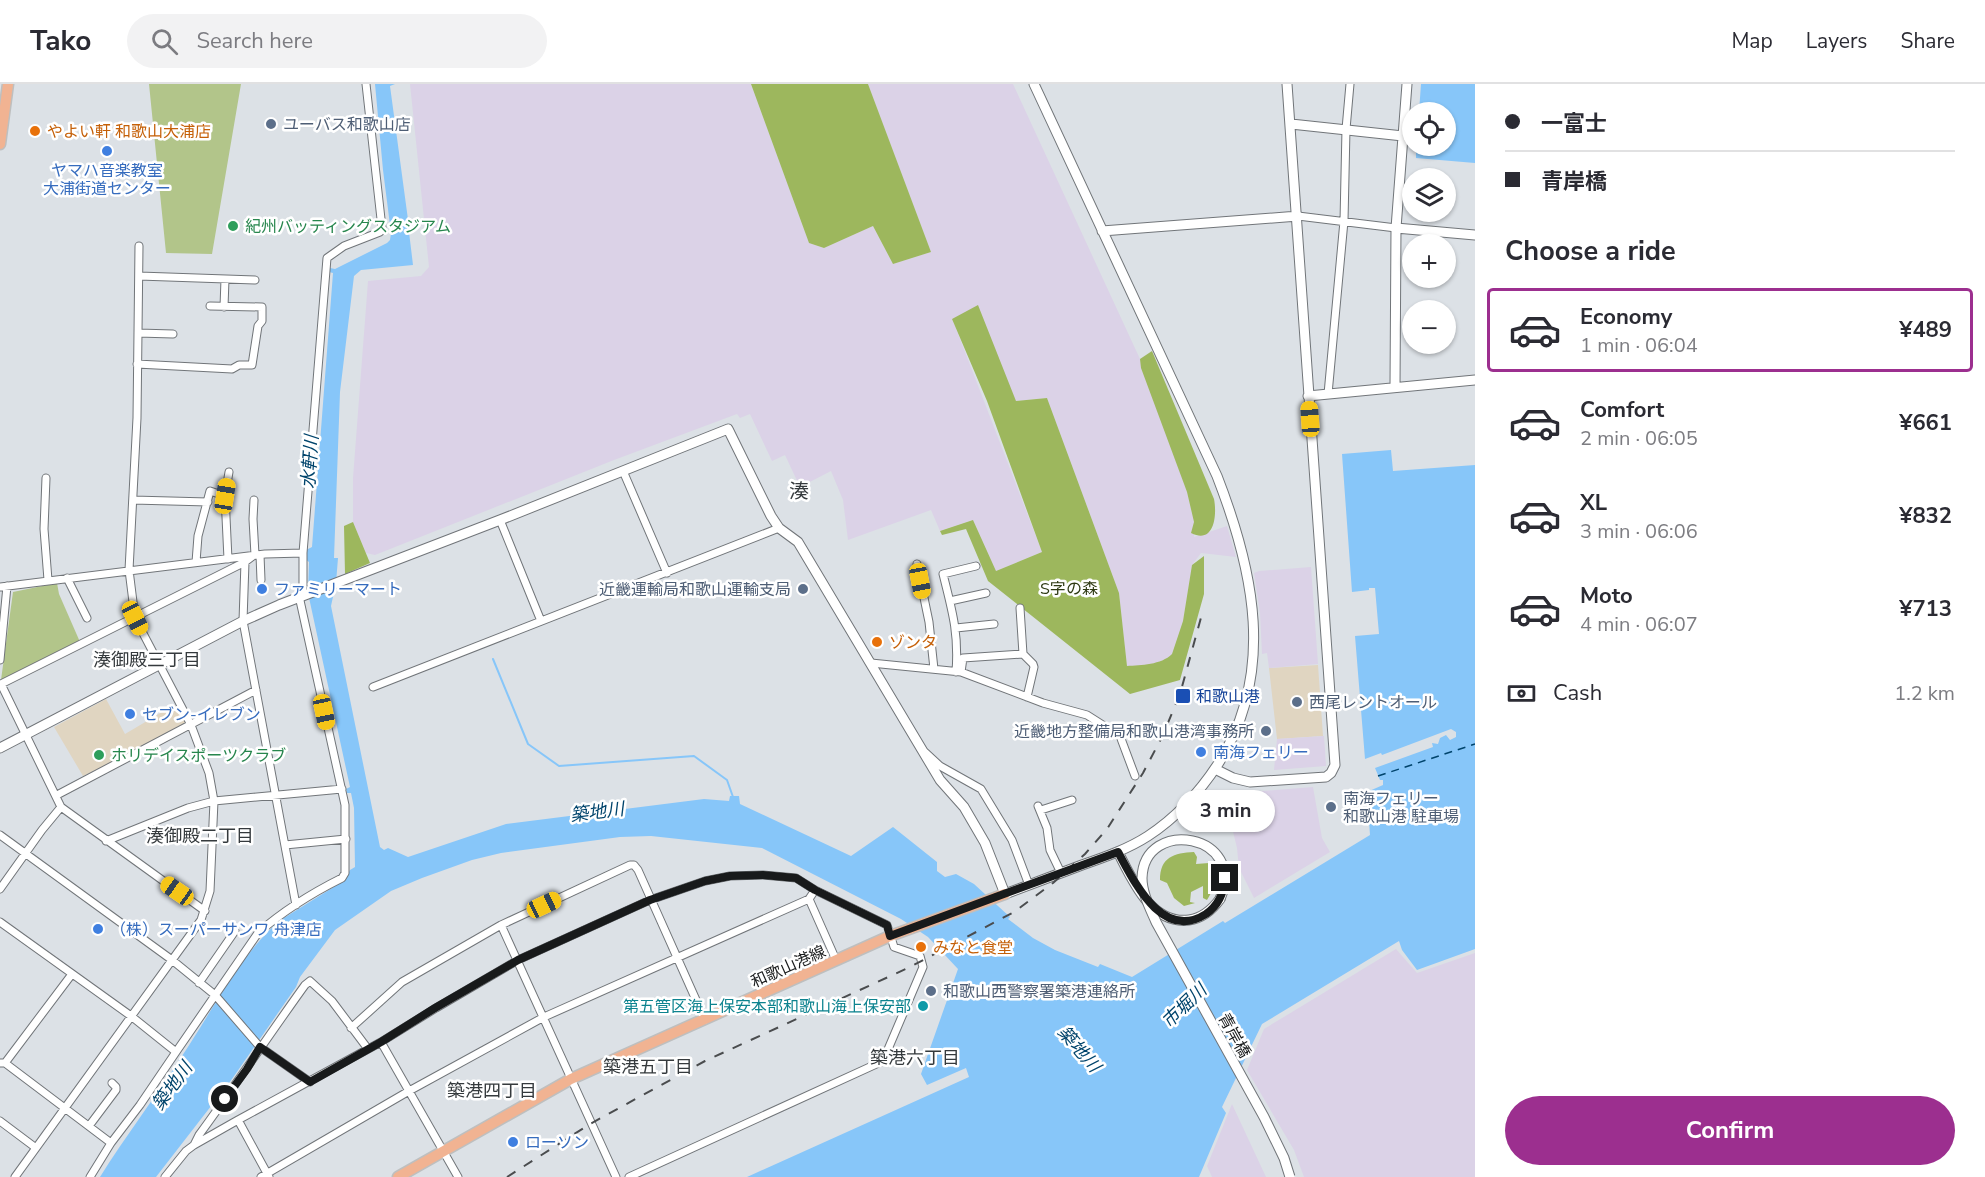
<!DOCTYPE html>
<meta charset="utf-8">
<style>
:root{--surface:#fff;--page:#f2f2f3;--text:#2b2b33;--muted:#7c7c81;--line:#e1e1e2;--accent:#9c2f8f}
body{margin:0;font-family:"Nunito Sans","Noto Sans JP",sans-serif;background:var(--page);color:var(--text);height:100vh;display:flex;flex-direction:column;font-size:22px;white-space:nowrap}
*{box-sizing:border-box;margin:0}
p{font-size:20px;color:var(--muted)}
.icon{flex:none;width:33px;height:33px;fill:none;stroke:currentColor;stroke-width:2;stroke-linecap:round;stroke-linejoin:round}
.map{position:relative;flex:1;overflow:hidden}
.details{display:flex;flex-direction:column;background:var(--surface);width:510px}
.details>*{flex:none}
.hud{display:grid;align-content:center;height:132px;padding:0 30px;background:var(--surface)}
.controls{position:absolute;left:1402px;top:18px;display:grid;gap:12px}
.controls a{display:grid;place-items:center;width:54px;height:54px;border-radius:50%;background:var(--surface);box-shadow:0 2px 4px #0004;font-size:30px}
.end{position:absolute;width:27px;height:27px;margin:-14px;border:8px solid #181a1b;background:#fff;box-shadow:0 0 0 3px #fff}
.from{border-radius:50%}
.bubble{position:absolute;height:42px;border-radius:21px;background:var(--surface);box-shadow:0 2px 4px #0004;font-size:20px;font-weight:700;line-height:42px;text-align:center}
.car{position:absolute;width:18px;height:36px;margin:-18px -9px;border-radius:8px;box-shadow:0 0 4px 2px #0007;background:linear-gradient(#f5c518 24%,#345 0 40%,#f5c518 0 76%,#345 0 86%,#f5c518 0)}
.hud b{display:flex;align-items:center;gap:21px;height:57px;font-size:22px}
.hud b+b{border-top:2px solid var(--line)}
.hud i{width:15px;height:15px;background:var(--text)}
ul{padding:0;list-style:none}
li{display:flex;align-items:center;gap:18px;height:84px;margin:0 12px 9px;padding:0 18px;border:3px solid transparent;border-radius:6px}
li div{flex:1}
li b{display:block;font-size:22px}
li em{font-style:normal;font-weight:700}
li.selected{border-color:var(--accent)}
li>.icon{width:54px;height:54px;stroke-width:1.5}
h2{padding:0 30px;font-size:27px;line-height:72px}
.pay{display:flex;align-items:center;gap:15px;height:66px;padding:0 30px;font-size:22px}
.pay p{margin-inline-start:auto}
.action{display:flex;gap:12px;margin-top:auto;padding:12px 30px}
.action a{flex:1;height:69px;border-radius:36px;background:var(--accent);color:#fff;font-size:24px;font-weight:700;line-height:69px;text-align:center}
header{display:flex;align-items:center;gap:36px;box-sizing:border-box;height:84px;padding:0 30px;background:var(--surface);border-bottom:2px solid var(--line)}
header strong{font-size:28px}
nav{display:flex;gap:33px;margin-inline-start:auto;font-size:21px}
.search{width:420px;height:54px;background:var(--page);display:flex;align-items:center;gap:15px;box-sizing:border-box;padding:0 21px;border-radius:33px;color:var(--muted);font-size:22px}
main{display:flex;flex:1;min-height:0}
.map>svg:first-child{display:block}
</style>
<header>
<strong>Tako</strong>
<div class="search"><svg class="icon" aria-label="search" viewBox="0 0 24 24"><circle cx="10" cy="10" r="6"/><path d="M15 15l6 6"/></svg>Search here</div>
<nav><a>Map</a><a>Layers</a><a>Share</a></nav>
</header>
<main>
<div class="map">
<svg width="1475" height="1093" viewBox="0 0 1475 1093">
<rect width="100%" height="100%" fill="#dce1e6"/>
<!-- commercial -->
<path fill="#e0d5c1" d="M1318,581L1323,652L1277,655L1269,584Z
M106,615L125,650L174,621L191,641L83,692L54,643Z"/>
<!-- industrial -->
<path fill="#dbd2e7" d="M410,0H751L809,159L824,164L873,142L893,180L931,168L868,0H1013L1140,275L1187,408L1194,438V453L1227,442L1236,473L1201,469L1192,481L1183,537L1172,570L1169,574L1149,582H1127L1119,509L1047,314L1016,317L952,234L1042,468L996,487L973,436L940,447L931,426L848,456L843,416L831,387L800,403L785,371L772,377L750,330L740,334L737,330L614,376L375,471L366,469L353,438V394L368,197L421,192L429,183Z
M1311,483L1318,580L1269,584L1267,569L1262,570L1260,529L1254,489L1259,487Z
M1324,652L1326,682L1274,686L1277,655Z
M1313,703L1322,754L1330,768L1254,814L1239,784L1237,764L1224,710Z
M1396,865L1417,889L1475,869V1093H1304L1294,1066L1247,986L1264,945Z
M1232,1020L1266,1093H1212L1207,1082Z"/>
<!-- green -->
<path fill="#b2c58a" d="M149,0H241L212,170L166,169Z
M57,499L59,510L80,558L1,596L13,508Z"/>
<!-- forest -->
<path fill="#9db75d" d="M751,0H868L931,168L893,180L873,142L824,164L809,159Z
M978,221L1016,317L1047,314L1119,509L1127,582C1141,581 1161,581 1172,570L1183,537L1192,481L1204,472V510L1180,596L1130,610L988,497L966,445L942,451L940,447L973,436L996,487L1042,468L987,317L952,235Z
M1152,267L1214,415C1217,430 1215,461 1191,449L1194,438L1187,408L1141,284L1140,275Z
M353,438L370,479L345,490L344,442Z
M1194,768L1197,773L1196,780L1209,779C1218,793 1216,802 1207,816L1203,814V802L1191,808L1190,818L1195,819L1184,822L1174,814L1167,799L1160,796C1160,773 1174,769 1194,768Z"/>
<!-- water -->
<path fill="#87c6f9" d="M375,0H395L390,2L409,143H414V147L409,148L413,181L361,186L354,192L340,308L334,474H338L336,499L331,522L380,763L384,766L388,764L408,773L506,740L704,715L729,717L730,712H739L740,720L851,772L893,743L937,778V787L945,793L956,790L974,800L1010,833L1008,835L1033,854L1055,866L1098,883L1100,880L1132,893L1223,837L1225,839L1370,751L1367,708L1383,701V696H1380L1375,684L1433,663L1432,659L1438,660L1440,654L1446,651L1450,656L1456,653V648L1451,645L1382,671L1381,669L1365,675L1355,552L1379,550L1375,504H1369V506L1352,508L1342,370L1391,366L1393,387L1475,381V865L1417,886L1402,866L1399,857L1262,940L1222,1023L1226,1029L1199,1093H747L969,993L966,984L927,1001L921,990L958,885L928,853L901,835L762,764L651,752L620,753L501,769L472,776L422,794L391,807L335,846L300,893L296,903L232,995L156,1093H100C125,1053 154,1015 180,975C210,931 239,872 279,837L345,796L350,786L355,783L354,724L351,709H347L346,705L350,703L308,509L309,478L305,475L306,466L312,463L333,189L329,188L330,184L335,185L387,159L390,156L391,149L383,86Z
M1421,0H1475V79L1416,74V62H1446V28H1419Z"/>
<g fill="none" stroke-linecap="round" stroke-linejoin="round">
<!-- stream -->
<path stroke="#87c6f9" stroke-width="2" d="M493,575L528,660L559,682L694,672L727,696L733,713"/>
<!-- ferry -->
<path stroke="#00446c" stroke-width="1.5" stroke-dasharray="8 6" stroke-linecap="butt" d="M1378,692L1475,660"/>
<!-- minor casing -->
<g stroke="#717579" stroke-width="9">
<path id="minor" d="M1298,132L1396,144
M139,192L255,196
M224,223L225,195
M138,249L173,250
M137,280L232,285L239,281H252L258,242L262,237V223L210,222
M1328,310L1344,137L1346,45L1350,0
M623,387L667,489
M46,394L44,445L48,496
M133,416L208,418
M254,416L253,435L255,471
M500,436L541,537
M260,471L261,496
M253,472L245,478L243,537L296,821
M228,475L225,412L229,388
M196,478L198,452L210,407L225,412
M917,480L929,538L934,585
M67,494L87,534
M0,503L265,470L303,469
M303,510V469L327,174L344,162L380,148L382,144L366,0
M950,517L986,509
M1020,524L1023,570L1033,580L1034,583L1027,613
M956,544L994,540
M0,576L7,502
M871,579L961,588L1043,619L1087,631L1120,652L1135,692
M956,588C959,549 952,526 943,490L976,482
M961,588L963,574L1023,570
M373,603L779,444
M926,669L940,682L981,705L1012,756L1029,801
M57,711L256,606
M1038,722L1047,744L1050,766L1061,789
M1041,726L1072,716
M0,751L172,876L215,911L260,963L310,998
M106,757L188,724L214,717L342,705
M285,761L346,755
M0,805L42,746L61,723
M815,806L809,815L836,876
M205,827L61,723L1,600L245,478
M0,838L131,932L176,968L140,1021L111,1059L5,979
M501,841L616,1093
M199,899L235,847
M351,944L402,898L501,841L630,781H634L638,786L705,936
M381,958L458,1093
M176,968L258,849C283,827 312,809 342,794L345,789V721L299,512
M0,979H5L72,890
M238,1036L381,958L436,924L518,876L650,816L705,797L730,792L763,791L796,794L815,806L887,841L894,863L920,872L923,883L883,977L629,1093
M0,1037L36,1064
M89,1042L116,1006V1003L112,999
M194,1061L199,1051C235,1002 269,951 305,901L310,897L332,917L368,965
M15,1093L201,836L210,807L214,717L209,689L191,641L135,534L129,486L137,334L139,162
M90,1093L111,1059
M165,1093L186,1067L194,1061L238,1036L269,1093
M261,1093L409,1007L544,933L809,815"/>
</g>
<!-- tertiary casing -->
<g stroke="#717579" stroke-width="11">
<path id="tertiary" d="M1291,40L1403,52
M1396,144L1475,151
M1102,147L1298,132
M1395,303L1396,144L1407,0
M1308,312L1475,296
M0,664L243,537L279,521L500,436L728,345L771,432L779,444L798,458L940,696L964,723L985,759L1005,810C1031,800 1056,791 1082,781C1105,773 1128,765 1148,752C1177,733 1199,709 1218,680C1276,589 1254,487 1217,392L1034,0
M1215,685L1233,694L1250,698L1326,693L1331,689L1335,681L1287,0
M1118,768C1132,795 1151,841 1189,836C1203,834 1212,826 1220,815"/>
</g>
<!-- primary casing -->
<g stroke="#bebfbf" stroke-width="13">
<path id="primary" d="M0,60L8,0
M398,1093L571,995L890,852L1005,810"/>
</g>
<!-- minor -->
<use href="#minor" stroke="#fff" stroke-width="7"/>
<!-- tertiary -->
<use href="#tertiary" stroke="#fff" stroke-width="9"/>
<!-- primary -->
<use href="#primary" stroke="#f1b392" stroke-width="10"/>
<!-- rail -->
<path stroke="#4a4c4e" stroke-width="2" stroke-dasharray="10 10" stroke-linecap="butt" d="M507,1093L590,1040L705,977L910,883L1014,828L1053,799L1085,770L1107,745L1143,689L1162,653L1180,610L1202,530"/>
<!-- tertiary-bridge casing -->
<g stroke="#717579" stroke-width="11" stroke-linecap="butt">
<path id="tertiary-bridge" d="M1220,815C1248,750 1144,732 1142,794C1142,809 1150,824 1156,838L1264,1033L1284,1074L1290,1093"/>
</g>
<!-- tertiary-bridge -->
<use href="#tertiary-bridge" stroke="#fff" stroke-width="9"/>
</g>
<g fill="none" stroke-linecap="round" stroke-linejoin="round">
<!-- route -->
<path stroke="#181a1b" stroke-width="8" d="M225,1015L247,985L260,963L310,998L381,958L435,924L518,876L650,816L705,797L730,792L763,791L796,794L815,806L887,841L890,852L1118,768C1134,797 1162,858 1206,830C1219,821 1224,808 1225,794"/>
</g>
<!-- markers -->
<g fill="#5c6f8a" stroke="#fff" stroke-width="2">
<circle cx="271" cy="40" r="6"/>
<circle cx="803" cy="505" r="6"/>
<circle cx="1297" cy="618" r="6"/>
<circle cx="1266" cy="647" r="6"/>
<circle cx="1331" cy="723" r="6"/>
<circle cx="931" cy="907" r="6"/>
</g>
<g fill="#e8710a" stroke="#fff" stroke-width="2">
<circle cx="35" cy="47" r="6"/>
<circle cx="877" cy="558" r="6"/>
<circle cx="921" cy="863" r="6"/>
</g>
<g fill="#3f7fe0" stroke="#fff" stroke-width="2">
<circle cx="107" cy="67" r="6"/>
<circle cx="262" cy="505" r="6"/>
<circle cx="130" cy="630" r="6"/>
<circle cx="1201" cy="668" r="6"/>
<circle cx="98" cy="845" r="6"/>
<circle cx="513" cy="1058" r="6"/>
</g>
<g fill="#2e9e5b" stroke="#fff" stroke-width="2">
<circle cx="233" cy="142" r="6"/>
<circle cx="99" cy="671" r="6"/>
</g>
<rect fill="#1a4fb4" stroke="#fff" stroke-width="2" x="1175" y="604" width="16" height="16" rx="3"/>
<circle fill="#0f9aa8" stroke="#fff" stroke-width="2" cx="923" cy="922" r="6"/>
<g text-anchor="middle" stroke-width="5" stroke-linejoin="round" paint-order="stroke">
<!-- service labels -->
<g font-size="16" fill="#4e5e75" stroke="#fff" text-anchor="start">
<text x="283" y="46">ユーバス和歌山店</text>
<text x="791" y="511" text-anchor="end">近畿運輸局和歌山運輸支局</text>
<text x="1309" y="624">西尾レントオール</text>
<text x="1254" y="653" text-anchor="end">近畿地方整備局和歌山港湾事務所</text>
<text x="1343" y="720">南海フェリー<tspan x="1343" dy="18">和歌山港 駐車場</tspan></text>
<text x="943" y="913">和歌山西警察署築港連絡所</text>
</g>
<!-- food labels -->
<g font-size="16" fill="#c56008" stroke="#fff" text-anchor="start">
<text x="47" y="53">やよい軒 和歌山大浦店</text>
<text x="889" y="564">ゾンタ</text>
<text x="933" y="869">みなと食堂</text>
</g>
<!-- shop labels -->
<g font-size="16" fill="#366cbe" stroke="#fff" text-anchor="start">
<text x="107" y="92" text-anchor="middle">ヤマハ音楽教室<tspan x="107" dy="18">大浦街道センター</tspan></text>
<text x="274" y="511">ファミリーマート</text>
<text x="142" y="636">セブン-イレブン</text>
<text x="1213" y="674">南海フェリー</text>
<text x="110" y="851">（株）スーパーサンワ 舟津店</text>
<text x="525" y="1064">ローソン</text>
</g>
<!-- leisure labels -->
<g font-size="16" fill="#27864d" stroke="#fff" text-anchor="start">
<text x="245" y="148">紀州バッティングスタジアム</text>
<text x="111" y="677">ホリデイスポーツクラブ</text>
</g>
<!-- park labels -->
<g font-size="16" fill="#2e3913" stroke="#fff">
<text x="1069" y="510">S字の森</text>
</g>
<!-- transit labels -->
<g font-size="16" fill="#164399" stroke="#fff" text-anchor="start">
<text x="1196" y="618">和歌山港</text>
</g>
<!-- street labels -->
<g font-size="16" fill="#181a1b" stroke="#fff">
<text transform="translate(788 882) rotate(-24)" y="6">和歌山港線</text>
<text transform="translate(1235 951) rotate(61)" y="6">青岸橋</text>
</g>
<!-- culture labels -->
<g font-size="16" fill="#0d838f" stroke="#fff" text-anchor="end">
<text x="911" y="928">第五管区海上保安本部和歌山海上保安部</text>
</g>
<!-- water labels -->
<g font-size="18" font-style="italic" fill="#00446c" stroke="#fff">
<text transform="translate(310 378) rotate(-86)" y="6">水軒川</text>
<text transform="translate(597 728) rotate(-7)" y="6">築地川</text>
<text transform="translate(1184 922) rotate(-44)" y="6">市堀川</text>
<text transform="translate(1079 965) rotate(49)" y="6">築地川</text>
<text transform="translate(172 1002) rotate(-54)" y="6">築地川</text>
</g>
<!-- neighbourhood labels -->
<g font-size="18" fill="#353a3d" stroke="#fff">
<text x="147" y="582">湊御殿三丁目</text>
<text x="200" y="758">湊御殿二丁目</text>
<text x="915" y="980">築港六丁目</text>
<text x="648" y="989">築港五丁目</text>
<text x="492" y="1013">築港四丁目</text>
</g>
<!-- quarter labels -->
<g font-size="20" fill="#353a3d" stroke="#fff">
<text x="799" y="414">湊</text>
</g>
</g>
</svg>
<div class="controls">
<a><svg class="icon" aria-label="locate" viewBox="0 0 24 24"><circle cx="12" cy="12" r="6"/><path d="M12 2v4M12 18v4M2 12h4M18 12h4"/></svg></a>
<a><svg class="icon" aria-label="layers" viewBox="0 0 24 24"><path d="M12 4l9 5-9 5-9-5zM3 14l9 5 9-5"/></svg></a>
<a>+</a>
<a>−</a>
</div>
<i class="end from" style="left:225px;top:1015px"></i>
<i class="end" style="left:1225px;top:794px"></i>
<div class="bubble" style="left:1176px;top:706px;width:99px">3 min</div>
<i class="car" style="left:1310px;top:335px;rotate:356deg"></i>
<i class="car" style="left:225px;top:412px;rotate:9deg"></i>
<i class="car" style="left:920px;top:497px;rotate:169deg"></i>
<i class="car" style="left:135px;top:534px;rotate:154deg"></i>
<i class="car" style="left:324px;top:628px;rotate:168deg"></i>
<i class="car" style="left:177px;top:807px;rotate:305deg"></i>
<i class="car" style="left:544px;top:821px;rotate:65deg"></i>
</div>
<section class="details">
<div class="hud">
<b><i class="from"></i>一富士</b>
<b><i></i>青岸橋</b>
</div>
<h2>Choose a ride</h2>
<ul>
<li class="selected"><svg class="icon" aria-label="car" viewBox="0 0 24 24"><path d="M5 17H2v-5l4-1 3-4h7l3 4 3 1v5h-3M9 17h6M6 11h13"/><circle cx="7" cy="17" r="2"/><circle cx="17" cy="17" r="2"/></svg><div><b>Economy</b><p>1 min · 06:04</p></div><em>¥489</em></li>
<li><svg class="icon" aria-label="car" viewBox="0 0 24 24"><path d="M5 17H2v-5l4-1 3-4h7l3 4 3 1v5h-3M9 17h6M6 11h13"/><circle cx="7" cy="17" r="2"/><circle cx="17" cy="17" r="2"/></svg><div><b>Comfort</b><p>2 min · 06:05</p></div><em>¥661</em></li>
<li><svg class="icon" aria-label="car" viewBox="0 0 24 24"><path d="M5 17H2v-5l4-1 3-4h7l3 4 3 1v5h-3M9 17h6M6 11h13"/><circle cx="7" cy="17" r="2"/><circle cx="17" cy="17" r="2"/></svg><div><b>XL</b><p>3 min · 06:06</p></div><em>¥832</em></li>
<li><svg class="icon" aria-label="car" viewBox="0 0 24 24"><path d="M5 17H2v-5l4-1 3-4h7l3 4 3 1v5h-3M9 17h6M6 11h13"/><circle cx="7" cy="17" r="2"/><circle cx="17" cy="17" r="2"/></svg><div><b>Moto</b><p>4 min · 06:07</p></div><em>¥713</em></li>
</ul>
<div class="pay"><svg class="icon" aria-label="cash" viewBox="0 0 24 24"><path d="M3 7h18v10H3z"/><circle cx="12" cy="12" r="2"/></svg>Cash<p>1.2 km</p></div>
<div class="action"><a>Confirm</a></div>
</section>
</main>
